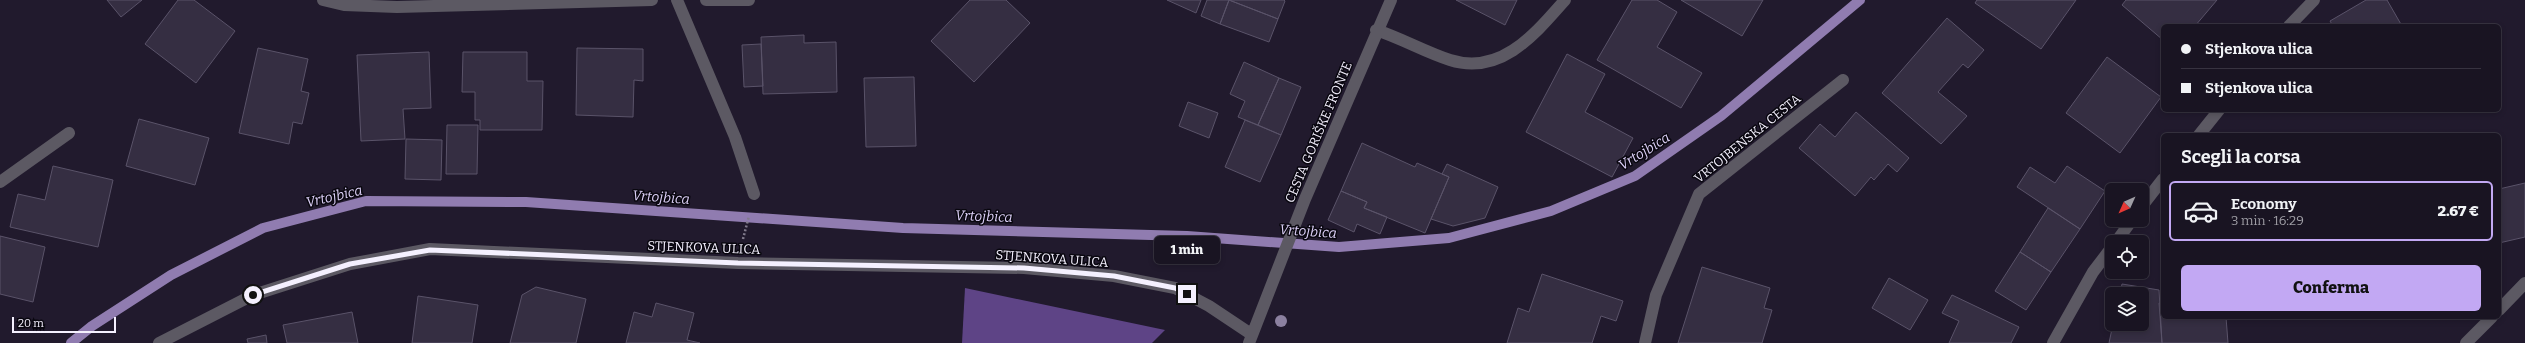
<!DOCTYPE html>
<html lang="it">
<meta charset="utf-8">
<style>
:root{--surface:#191422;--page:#26212f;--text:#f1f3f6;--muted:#9f9ea5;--line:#373340;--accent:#c2a8f3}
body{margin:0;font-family:Bitter,serif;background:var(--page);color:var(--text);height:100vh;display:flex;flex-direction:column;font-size:15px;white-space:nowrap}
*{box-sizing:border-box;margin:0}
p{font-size:13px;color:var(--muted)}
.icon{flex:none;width:22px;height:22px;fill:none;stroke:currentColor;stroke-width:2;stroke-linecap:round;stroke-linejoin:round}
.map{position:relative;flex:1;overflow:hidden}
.sheet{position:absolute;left:2161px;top:133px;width:340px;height:186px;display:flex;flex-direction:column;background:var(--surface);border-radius:6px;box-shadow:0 2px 6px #0003,0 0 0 1px var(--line)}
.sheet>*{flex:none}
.banner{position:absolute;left:2161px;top:24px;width:340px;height:88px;border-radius:6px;box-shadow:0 2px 6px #0003,0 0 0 1px var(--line);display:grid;align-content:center;height:88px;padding:0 20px;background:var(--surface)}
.needle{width:26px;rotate:225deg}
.fabs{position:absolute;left:2105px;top:183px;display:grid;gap:8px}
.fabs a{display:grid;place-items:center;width:44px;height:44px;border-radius:6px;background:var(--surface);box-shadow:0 2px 6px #0003,0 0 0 1px var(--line);font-size:20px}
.scale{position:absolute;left:12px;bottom:10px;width:104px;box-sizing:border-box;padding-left:4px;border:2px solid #f4f0fe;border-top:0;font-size:11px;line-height:14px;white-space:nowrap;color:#f4f0fe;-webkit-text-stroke:3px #09070f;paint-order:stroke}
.end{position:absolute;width:18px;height:18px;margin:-9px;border:5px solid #f4f0fe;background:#111;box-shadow:0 0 0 2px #111}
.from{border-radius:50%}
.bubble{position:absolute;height:28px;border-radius:6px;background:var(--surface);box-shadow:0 2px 6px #0003,0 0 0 1px var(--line);font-size:13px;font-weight:800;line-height:28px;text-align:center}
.banner b{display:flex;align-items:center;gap:14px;height:38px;font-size:15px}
.banner b+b{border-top:1px solid var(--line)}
.banner i{width:10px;height:10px;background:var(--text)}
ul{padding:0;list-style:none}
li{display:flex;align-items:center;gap:12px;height:60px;margin:0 8px 6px;padding:0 12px;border:2px solid transparent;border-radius:6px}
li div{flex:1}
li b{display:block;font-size:15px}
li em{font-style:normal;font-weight:800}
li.on{border-color:var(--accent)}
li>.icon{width:36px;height:36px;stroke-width:1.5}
h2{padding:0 20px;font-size:18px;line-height:48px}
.cta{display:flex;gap:8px;margin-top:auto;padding:8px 20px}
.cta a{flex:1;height:46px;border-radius:6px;background:var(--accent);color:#111;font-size:16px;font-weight:800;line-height:46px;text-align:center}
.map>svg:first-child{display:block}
</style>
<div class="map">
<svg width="2525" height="343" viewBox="0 0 2525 343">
<rect width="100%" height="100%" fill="#211a2d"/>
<!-- forest -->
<path fill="#5e4486" d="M965,288L1165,330L1152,343H962Z"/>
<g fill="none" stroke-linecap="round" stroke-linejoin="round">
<!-- stream -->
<path stroke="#907cb0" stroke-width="10" d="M71,343L92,326L171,275L263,228L366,201L526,202L903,228L1187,236L1339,247L1449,238L1551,211L1635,176L1721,116L1860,0"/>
</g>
<!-- building -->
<path fill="#352e42" stroke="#5a5369" d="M107,0H142L121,17Z
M178,0H194L235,31L196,83L145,44Z
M970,0H1006L1030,23L974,82L931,41Z
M1167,0H1201L1196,13Z
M1207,0H1229L1220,24L1201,16Z
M1229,0H1284L1285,1L1278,19Z
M1229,0L1278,19L1269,42L1220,24Z
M1456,0H1517L1505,25Z
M1632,0H1657L1677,12L1657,47L1702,73L1681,108L1597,60Z
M1681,0H1763L1742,36Z
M1977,0H2076L2041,49L1975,3Z
M2126,0H2217L2195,26H2163V40L2122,5Z
M2366,0H2387L2402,26H2333L2330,21Z
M1947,18L1984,50L1968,68L1963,64L1938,92L1967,116L1941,144L1882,93Z
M804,35V43L836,42L837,92L763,94L761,37Z
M761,44L763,86L744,87L742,45Z
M258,48L308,59L301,91L309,93L302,124L293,122L289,144L239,133Z
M577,48L643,49V81L634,80L633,117L576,115Z
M429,52L431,108L403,109L405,139L361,141L357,55Z
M463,52H527V81H543L542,130H480V120H475V92H462Z
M1567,54L1605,74L1585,112L1633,138L1612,177L1526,132Z
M2107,57L2161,97L2120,153L2066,113Z
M1244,62L1279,78L1258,125L1238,117L1245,101L1230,94Z
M914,77L916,146L866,147L864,78Z
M1279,78L1301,87L1281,135L1258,125Z
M1188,102L1218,113L1209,138L1179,126Z
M1856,112L1909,158L1897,172L1888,164L1874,180L1871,177L1855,196L1799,148L1820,124L1835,137Z
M139,119L209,138L195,185L126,166Z
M1245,120L1281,135L1260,182L1225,167Z
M447,125H478L477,174H446Z
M406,139L442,140L441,180L405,179Z
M1362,143L1415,167L1417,163L1449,177L1425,233L1364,208L1367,202L1341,191Z
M1447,164L1498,187L1485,218L1453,226L1431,219L1449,177L1442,174Z
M53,166L113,180L98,247L10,227L18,194L45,200Z
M2067,166L2105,191L2080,229L2017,187L2030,167L2055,183Z
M2525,183V237L2499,243V189Z
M1341,191L1367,202L1364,208L1387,217L1380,234L1357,224L1354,232L1328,220Z
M2048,208L2080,229L2051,272L2020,252Z
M0,236L45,247L33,302L0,294Z
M2020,252L2051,272L2026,310L1995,291Z
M1702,267L1770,288L1764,308L1772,310L1762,343H1678Z
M1542,274L1623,301L1616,321L1601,316L1592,343H1507L1518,308L1529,312Z
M1889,278L1928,300L1910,330L1872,308Z
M2122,284L2159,290L2162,343H2109L2113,324H2142V294H2120Z
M536,287L586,299L576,343H510L522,295Z
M1952,295L2019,327L2011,343H1949L1959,321L1942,313Z
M418,296L478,305L472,343H412Z
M656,303L694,313L687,340L700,343H626L634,312L652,317Z
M2159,303H2163V317H2226L2228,343H2162Z
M352,312L358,343H287L283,325Z
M266,335L267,343H248L247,339Z"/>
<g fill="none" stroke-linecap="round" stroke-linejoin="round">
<!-- path -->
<path stroke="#817b8c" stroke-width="2.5" stroke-dasharray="2 2" stroke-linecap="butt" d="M743,239L749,216"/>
<!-- street -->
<path stroke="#5c5963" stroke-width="12" d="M323,0L344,5L397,7L652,0
M677,0L735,137L754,194
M706,0H749
M2289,26L2314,0
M1376,30C1401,38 1425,52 1450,60C1501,76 1535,34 1565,0
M2199,135L2219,110
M0,182L69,133
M2142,206L2163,179
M2116,242L2132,220
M2499,310L2525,283
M159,343L253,295L350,264L430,249L738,263L1024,268L1114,276L1175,288L1209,306L1251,334
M1249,343L1305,199L1391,0
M1645,343L1656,295L1699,194L1843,80
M2053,343L2093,272L2112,247
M2466,343L2492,317"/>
</g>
<!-- trees -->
<circle fill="#8c81a0" cx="1281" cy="321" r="6"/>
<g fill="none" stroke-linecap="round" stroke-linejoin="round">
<!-- route -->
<path stroke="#f4f0fe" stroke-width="5" d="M253,295L350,264L430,250L738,263L1024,268L1114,276L1175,288L1187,294"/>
</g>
<g text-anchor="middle" stroke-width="3" stroke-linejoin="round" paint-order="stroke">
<!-- street labels -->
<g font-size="13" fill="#f4f0fe" stroke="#09070f">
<text transform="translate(1318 132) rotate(-67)" y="5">CESTA GORIŠKE FRONTE</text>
<text transform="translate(1747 138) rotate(-39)" y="5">VRTOJBENSKA CESTA</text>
<text transform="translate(704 247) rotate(2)" y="5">STJENKOVA ULICA</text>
<text transform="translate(1052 258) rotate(4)" y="5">STJENKOVA ULICA</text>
</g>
<!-- water labels -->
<g font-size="14" font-style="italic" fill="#dbcff6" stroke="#09070f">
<text transform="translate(1644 151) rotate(-32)" y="5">Vrtojbica</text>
<text transform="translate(334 196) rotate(-13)" y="5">Vrtojbica</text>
<text transform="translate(661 197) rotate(4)" y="5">Vrtojbica</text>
<text transform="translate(984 216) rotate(2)" y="5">Vrtojbica</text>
<text transform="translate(1308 231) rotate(4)" y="5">Vrtojbica</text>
</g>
</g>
</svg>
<div class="fabs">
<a><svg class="needle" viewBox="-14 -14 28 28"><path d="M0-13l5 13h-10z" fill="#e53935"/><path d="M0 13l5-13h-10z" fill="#9f9ea5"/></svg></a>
<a><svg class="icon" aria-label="locate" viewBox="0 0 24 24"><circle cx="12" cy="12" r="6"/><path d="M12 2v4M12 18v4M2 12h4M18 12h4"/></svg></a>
<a><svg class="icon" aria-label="layers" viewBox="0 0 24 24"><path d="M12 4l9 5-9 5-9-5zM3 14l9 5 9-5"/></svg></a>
</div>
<div class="scale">20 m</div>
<i class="end from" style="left:253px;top:295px"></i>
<i class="end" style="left:1187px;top:294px"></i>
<div class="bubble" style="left:1154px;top:236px;width:66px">1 min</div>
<div class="banner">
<b><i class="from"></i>Stjenkova ulica</b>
<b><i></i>Stjenkova ulica</b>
</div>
<section class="sheet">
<h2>Scegli la corsa</h2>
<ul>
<li class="on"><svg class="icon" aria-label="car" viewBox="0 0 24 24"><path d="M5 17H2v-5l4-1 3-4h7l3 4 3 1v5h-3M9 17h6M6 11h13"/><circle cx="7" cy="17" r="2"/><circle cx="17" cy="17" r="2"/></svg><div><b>Economy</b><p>3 min · 16:29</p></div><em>2.67 €</em></li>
</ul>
<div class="cta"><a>Conferma</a></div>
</section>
</div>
